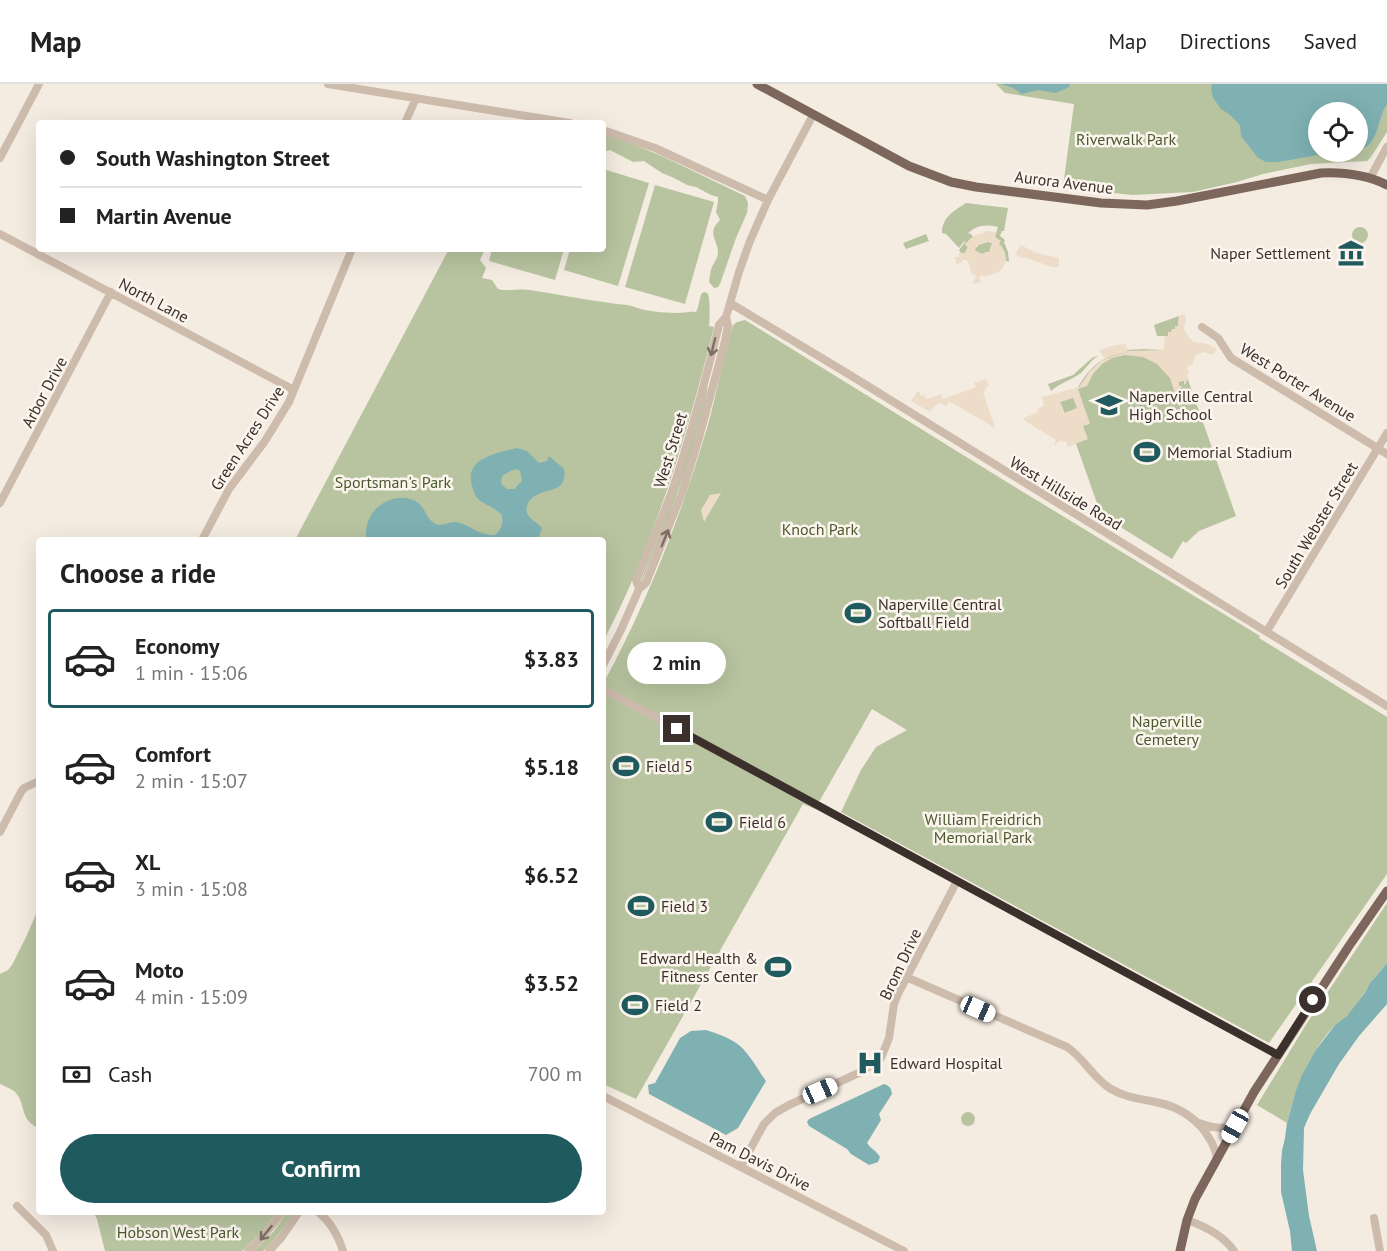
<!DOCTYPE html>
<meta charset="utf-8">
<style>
:root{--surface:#fff;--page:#f2f2f2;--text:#222;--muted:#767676;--line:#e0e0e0;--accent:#1f5a5e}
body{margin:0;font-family:"PT Sans",sans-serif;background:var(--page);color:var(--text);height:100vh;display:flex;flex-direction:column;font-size:22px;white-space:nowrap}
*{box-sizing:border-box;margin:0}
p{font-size:20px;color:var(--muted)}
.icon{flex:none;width:33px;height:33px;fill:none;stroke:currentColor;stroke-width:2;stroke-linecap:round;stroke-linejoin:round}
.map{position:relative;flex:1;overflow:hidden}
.sheet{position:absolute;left:36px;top:453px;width:570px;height:678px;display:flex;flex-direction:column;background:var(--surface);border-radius:6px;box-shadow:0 6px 24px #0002}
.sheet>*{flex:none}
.top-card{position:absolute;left:36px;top:36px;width:570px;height:132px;border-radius:6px;box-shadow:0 6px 24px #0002;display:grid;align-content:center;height:132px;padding:0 24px;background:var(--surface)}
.fabs{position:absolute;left:1308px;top:18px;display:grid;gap:12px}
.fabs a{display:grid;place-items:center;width:60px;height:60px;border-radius:50%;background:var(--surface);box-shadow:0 6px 24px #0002;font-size:30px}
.end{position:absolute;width:27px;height:27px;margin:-14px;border:8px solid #3b302b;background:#fff;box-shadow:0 0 0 3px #fff}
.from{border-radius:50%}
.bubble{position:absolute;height:42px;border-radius:21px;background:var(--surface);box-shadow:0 6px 24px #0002;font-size:20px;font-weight:700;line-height:42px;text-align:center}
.car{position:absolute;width:18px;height:36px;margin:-18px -9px;border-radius:8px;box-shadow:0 0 4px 2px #0007;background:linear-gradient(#fff 24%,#345 0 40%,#fff 0 76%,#345 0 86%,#fff 0)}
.top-card b{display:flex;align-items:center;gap:21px;height:57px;font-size:22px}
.top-card b+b{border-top:2px solid var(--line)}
.top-card i{width:15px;height:15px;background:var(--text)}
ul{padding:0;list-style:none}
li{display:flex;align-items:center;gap:18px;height:99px;margin:0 12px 9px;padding:0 12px;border:3px solid transparent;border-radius:6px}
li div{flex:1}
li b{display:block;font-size:22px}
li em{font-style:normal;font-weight:700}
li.on{border-color:var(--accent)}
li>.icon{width:54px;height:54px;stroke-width:1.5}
h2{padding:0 24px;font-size:27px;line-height:72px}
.pay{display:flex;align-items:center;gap:15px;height:66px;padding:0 24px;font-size:22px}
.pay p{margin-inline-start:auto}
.button{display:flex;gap:12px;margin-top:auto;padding:12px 24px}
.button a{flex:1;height:69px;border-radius:36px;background:var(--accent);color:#fff;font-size:24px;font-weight:700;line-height:69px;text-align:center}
header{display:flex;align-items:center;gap:36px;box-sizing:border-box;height:84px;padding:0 30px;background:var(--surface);border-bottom:2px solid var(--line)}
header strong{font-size:28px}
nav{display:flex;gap:33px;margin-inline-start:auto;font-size:21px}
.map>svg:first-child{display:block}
</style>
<header>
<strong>Map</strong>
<nav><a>Map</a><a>Directions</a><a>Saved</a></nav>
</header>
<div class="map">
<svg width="1387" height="1167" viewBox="0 0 1387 1167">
<rect width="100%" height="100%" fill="#f4ebe1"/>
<!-- green -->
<path fill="#b8c4a0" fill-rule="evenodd" d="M996,0H1387V48L1371,73L1367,77L1311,80L1263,90L1237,98L1193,108L1132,111L1063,103L1074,20L1005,9ZM1318,28H1358V68H1318Z
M603,50L630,59L664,73L745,112L748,119L747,129L736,154L720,200L718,203L714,204L709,198C710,193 710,187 712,183C714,178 718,174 718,169C718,155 706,150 720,136L716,128L718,118V113L711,111L696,103L687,101L674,94L662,89L644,77L633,78L610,66L603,68Z
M603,85L649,99L618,202L564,186L570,165H603Z
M655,101L714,118L685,220L625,203Z
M966,119L1008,124L1004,147H1002L1000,152L1005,156L1004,158L1008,168L1009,178L1006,177V175L995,153L998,143C987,140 974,141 967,151L970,149L973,153L965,160L968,162L965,170L961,169L959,166L965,158L964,157L959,164L946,150L942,149C942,133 954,127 966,119Z
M1352 151a8 8 0 1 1 16 0a8 8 0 1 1-16 0Z
M926,150L929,157L906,165L903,159Z
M988,158L993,159L989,168L982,171L974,166L978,161Z
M449,165H485L480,176L486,184L482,194L492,196L498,205C508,208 520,204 530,206C563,211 595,218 627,221C633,222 639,225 645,226C655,228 667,229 677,229C684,229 689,227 696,228C699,223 699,215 702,209L705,208L708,210C710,216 710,235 709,242L714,243C687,351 655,458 603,558V456H295Z
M492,165H564L555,196L489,177Z
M1179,232L1178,242L1168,252H1157L1154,241Z
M745,236L1010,400L1260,552L1259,554L1387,633V790L1269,959L841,728L861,686L876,663L907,646L872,625L815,725L803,720L636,1015L603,1000V600C647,519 681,432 707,344C717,310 722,275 733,241L737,238Z
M1143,265L1164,266L1179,289L1186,290L1236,432L1199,447L1186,459L1183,457L1172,475L1098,429L1099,425L1067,334H1064L1063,331L1065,330L1060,318L1073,313C1086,287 1097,273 1127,268V266Z
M1099,271C1091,276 1087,283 1081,289C1071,296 1060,299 1051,307L1048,300L1073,291L1092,274Z
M708,302L703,327L687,382L665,443L641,499L640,498C666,436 689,373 705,308Z
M1387,819V879C1381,886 1374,893 1369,901C1363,911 1356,922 1348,931C1343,936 1338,939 1333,943C1308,971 1297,1003 1287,1039L1257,1021L1307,939Z
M39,823V1044H38C18,1034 27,1019 14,1007C10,1004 4,1002 0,1000V890L8,886L12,881L27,851Z
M961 1035a7 7 0 1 1 14 0a7 7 0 1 1-14 0Z
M93,1128H277L262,1148L242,1167H105L97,1135Z
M287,1128H294C285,1142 276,1155 263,1167H254L274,1147Z"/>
<!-- plaza -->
<path fill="#ecdcc8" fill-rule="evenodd" d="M985,147L996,148L995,153L1001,157L999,159L1005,168L1006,177L1004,182L999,188L987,192L981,191L979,194L981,198L974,200L973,198L976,192L970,188L971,186L967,176H962V178L956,181L955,173H959V169H965L968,163L965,161L970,155L976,151L984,149ZM988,158L992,159L989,168H986L982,170L974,166L980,160Z
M1021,161L1036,169L1059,174V183H1052L1024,173L1022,174L1015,170Z
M1184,230L1186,236L1184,245L1189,254L1194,258L1208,260L1217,265L1212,271L1204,268L1198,270L1195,272L1192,281L1187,283L1189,289L1187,290L1189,296H1187L1186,299L1184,301V297L1179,298V302H1183L1178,306L1181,315H1184V320L1179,322L1170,294L1157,280L1143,273L1125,271L1112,274L1102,280L1093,290L1087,302L1078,305L1090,340L1083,342L1088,355L1067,363V358L1059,357L1055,361L1054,360L1056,356L1024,336V334L1036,329L1039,324L1044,322L1042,313L1079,303L1090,287L1101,277L1116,271L1128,268L1116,270L1105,275L1099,266L1115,261L1126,260L1127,267L1162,266L1164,263L1165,252H1168V248H1171L1172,245H1175V242H1178L1179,232ZM1073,314L1077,324L1064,329L1060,318Z
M986,295L989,302L985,303L986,306L983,308L995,343V344L949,317L946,322L941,319L936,320L930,328L911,317L917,308L919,307L921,312L924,311L926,315L930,314L932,317L931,314L941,310L943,315L976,303L974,299Z
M721,409L704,438L701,426L710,411Z"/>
<!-- water -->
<path fill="#7fb0b2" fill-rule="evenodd" d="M1001,0H1070L1069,3L1056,9L1038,6L1022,10L1013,4Z
M1212,0H1387C1387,6 1387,14 1387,20C1386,24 1384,23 1383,28C1377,42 1376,64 1358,65V28H1318V68H1335L1278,78H1266L1258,74L1241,52L1240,41L1229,30L1221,25L1213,14L1211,5Z
M517,364L527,367L539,379L547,377L549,372L564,385C569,415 535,399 527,422C526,426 526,427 528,431C532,437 538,439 542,444L539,453L534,456H366C366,451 366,443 368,438C374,419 399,407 417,418C425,423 426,434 434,439C441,444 448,437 456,438C471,441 477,451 495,451C502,445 503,439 502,431C495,424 482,419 478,415C474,410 472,402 471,397C467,373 501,368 517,364ZM517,385L520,387C524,402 521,395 515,405H507L501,400L502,392L510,387Z
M1387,879V920L1359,952L1339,980L1310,1030L1304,1044L1303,1086L1309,1132L1317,1167H1292L1290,1147L1281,1108V1080L1282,1067L1285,1054L1287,1039L1296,1007L1302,991L1315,967L1335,941L1347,932L1364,910L1370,899Z
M706,946C718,950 731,954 740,962C751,972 758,986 766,997L738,1044L726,1051L649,1010L648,1001L655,999L680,954L691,947Z
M884,1000C890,1002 891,1004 892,1010L879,1030L881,1036L867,1059C871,1065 877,1067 880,1073L878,1078L869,1081L851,1070L847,1065L809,1042L807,1038L809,1035Z"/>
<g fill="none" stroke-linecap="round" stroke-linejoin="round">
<!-- minor -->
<path stroke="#cdbbac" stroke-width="8" d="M328,0L570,39
M405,39L416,14
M603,46L655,64L768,116
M0,74L39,0
M1370,94L1387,63
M0,150L294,306
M730,219L845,288L1387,622
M1202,243L1218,254L1231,274L1387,370
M0,419L111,208
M202,456L229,405L265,357L289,318L352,165
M639,505L636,496C648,468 660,439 671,410C690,355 705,298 719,241L726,233
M1267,547L1387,349
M603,581L621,546L639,505L646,499L682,409L699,354L725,257L728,242L726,233L739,188L750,157L768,116L813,31
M603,605L1278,971
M0,748L21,708L24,704L39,697
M906,893L1067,963C1084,974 1093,994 1111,1005C1126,1014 1143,1015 1160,1019C1177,1023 1192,1032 1203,1045C1210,1055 1215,1062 1217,1074
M603,1012L904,1167
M1199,1039C1212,1044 1221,1045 1235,1042
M741,1082L764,1040L775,1029L789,1021L863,987L881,974L889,954L894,920L898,910L957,797
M17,1122L46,1151L53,1167
M318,1128C331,1138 338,1151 343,1167
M1374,1134L1380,1167
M1187,1136C1204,1142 1224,1152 1234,1167
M248,1167C261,1156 272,1142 282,1128
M269,1167L281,1154L299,1128"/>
<!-- major -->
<path stroke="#7d675c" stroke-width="9" d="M757,0L909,82L951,98L976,103L1101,119L1147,121L1177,117L1321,89C1344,88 1367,91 1387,101
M1180,1167L1187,1136L1195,1115L1254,1008L1349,862L1387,807"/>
</g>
<!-- one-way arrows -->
<defs><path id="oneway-shaft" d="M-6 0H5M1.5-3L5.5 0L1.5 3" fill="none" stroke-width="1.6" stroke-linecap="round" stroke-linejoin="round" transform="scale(1.5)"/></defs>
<g stroke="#7d6f65">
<use href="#oneway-shaft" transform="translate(713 263) rotate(104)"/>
<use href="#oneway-shaft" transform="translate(665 454) rotate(-68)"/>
<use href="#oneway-shaft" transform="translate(266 1149) rotate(129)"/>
</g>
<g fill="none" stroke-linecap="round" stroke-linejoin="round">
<!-- route -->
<path stroke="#3b302b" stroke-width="8" d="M677,645L1278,971L1313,916"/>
</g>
<!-- icons -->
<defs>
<g id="museum-bare" transform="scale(2.07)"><path d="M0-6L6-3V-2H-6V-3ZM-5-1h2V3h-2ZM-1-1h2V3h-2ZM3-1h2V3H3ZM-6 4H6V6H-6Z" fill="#1f5a5e" stroke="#fbf5ee" stroke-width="2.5" paint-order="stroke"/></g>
<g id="school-bare" transform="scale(2.07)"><path d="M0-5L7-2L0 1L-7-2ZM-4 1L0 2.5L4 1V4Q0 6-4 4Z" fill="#1f5a5e" stroke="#fbf5ee" stroke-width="2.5" paint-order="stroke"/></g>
<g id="stadium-bare" transform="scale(2.07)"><path d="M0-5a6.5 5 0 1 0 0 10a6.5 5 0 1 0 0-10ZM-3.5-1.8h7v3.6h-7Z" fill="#1f5a5e" stroke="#fbf5ee" stroke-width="2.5" paint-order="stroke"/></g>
<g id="hospital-bare" transform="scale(2.07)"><path d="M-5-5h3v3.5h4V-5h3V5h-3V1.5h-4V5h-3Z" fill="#1f5a5e" stroke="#fbf5ee" stroke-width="2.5" paint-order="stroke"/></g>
</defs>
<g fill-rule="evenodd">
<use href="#museum-bare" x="1351" y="169"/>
<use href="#school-bare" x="1109" y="321"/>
<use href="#stadium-bare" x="1147" y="368"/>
<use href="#stadium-bare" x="858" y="529"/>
<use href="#stadium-bare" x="626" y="682"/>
<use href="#stadium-bare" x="719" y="738"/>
<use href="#stadium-bare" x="641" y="822"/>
<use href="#stadium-bare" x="778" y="883"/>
<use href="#stadium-bare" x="635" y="921"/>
<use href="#hospital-bare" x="870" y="979"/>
</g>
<g text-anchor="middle" stroke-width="5" stroke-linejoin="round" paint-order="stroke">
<!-- park labels -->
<g font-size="16" fill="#4a5a2e" stroke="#fbf5ee">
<text x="1126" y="61">Riverwalk Park</text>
<text x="393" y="404">Sportsman's Park</text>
<text x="820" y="451">Knoch Park</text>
<text x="1167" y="643">Naperville<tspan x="1167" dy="18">Cemetery</tspan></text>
<text x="983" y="741">William Freidrich<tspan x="983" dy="18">Memorial Park</tspan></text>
<text x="178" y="1154">Hobson West Park</text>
</g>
<!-- street labels -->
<g font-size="16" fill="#3b302b" stroke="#fbf5ee">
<text transform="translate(1064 98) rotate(7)" y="6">Aurora Avenue</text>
<text transform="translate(154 216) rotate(28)" y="6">North Lane</text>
<text transform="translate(1298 298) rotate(32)" y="6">West Porter Avenue</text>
<text transform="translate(44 308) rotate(-62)" y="6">Arbor Drive</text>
<text transform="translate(247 354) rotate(-57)" y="6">Green Acres Drive</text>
<text transform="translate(670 366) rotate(-73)" y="6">West Street</text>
<text transform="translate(1066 409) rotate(31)" y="6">West Hillside Road</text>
<text transform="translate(1316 441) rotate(-59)" y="6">South Webster Street</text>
<text transform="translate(900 880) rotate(-65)" y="6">Brom Drive</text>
<text transform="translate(760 1077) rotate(27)" y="6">Pam Davis Drive</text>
</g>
<!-- poi labels -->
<g font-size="16" fill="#3b302b" stroke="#fbf5ee" text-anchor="start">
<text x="1331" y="175" text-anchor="end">Naper Settlement</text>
<text x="1129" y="318">Naperville Central<tspan x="1129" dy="18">High School</tspan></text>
<text x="1167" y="374">Memorial Stadium</text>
<text x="878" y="526">Naperville Central<tspan x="878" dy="18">Softball Field</tspan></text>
<text x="646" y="688">Field 5</text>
<text x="739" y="744">Field 6</text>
<text x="661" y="828">Field 3</text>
<text x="758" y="880" text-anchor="end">Edward Health &amp;<tspan x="758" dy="18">Fitness Center</tspan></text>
<text x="655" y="927">Field 2</text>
<text x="890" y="985">Edward Hospital</text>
</g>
</g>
</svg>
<div class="fabs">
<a><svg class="icon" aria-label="locate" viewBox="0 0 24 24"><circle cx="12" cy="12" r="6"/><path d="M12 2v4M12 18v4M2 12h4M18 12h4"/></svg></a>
</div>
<i class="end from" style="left:1313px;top:916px"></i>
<i class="end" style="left:677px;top:645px"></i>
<div class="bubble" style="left:627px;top:558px;width:99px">2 min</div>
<i class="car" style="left:978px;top:925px;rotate:114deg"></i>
<i class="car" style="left:820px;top:1007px;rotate:66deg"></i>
<i class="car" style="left:1235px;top:1042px;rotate:209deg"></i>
<div class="top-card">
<b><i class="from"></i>South Washington Street</b>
<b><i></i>Martin Avenue</b>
</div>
<section class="sheet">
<h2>Choose a ride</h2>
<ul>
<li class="on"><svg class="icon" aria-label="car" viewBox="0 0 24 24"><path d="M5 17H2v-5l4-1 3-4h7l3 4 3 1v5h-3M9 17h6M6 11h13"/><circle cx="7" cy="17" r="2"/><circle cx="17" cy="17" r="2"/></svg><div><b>Economy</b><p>1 min · 15:06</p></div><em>$3.83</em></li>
<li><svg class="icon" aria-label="car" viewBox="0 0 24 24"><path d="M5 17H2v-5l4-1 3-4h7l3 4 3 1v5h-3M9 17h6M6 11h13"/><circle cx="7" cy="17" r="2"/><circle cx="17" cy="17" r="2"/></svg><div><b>Comfort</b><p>2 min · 15:07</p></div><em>$5.18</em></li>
<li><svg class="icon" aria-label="car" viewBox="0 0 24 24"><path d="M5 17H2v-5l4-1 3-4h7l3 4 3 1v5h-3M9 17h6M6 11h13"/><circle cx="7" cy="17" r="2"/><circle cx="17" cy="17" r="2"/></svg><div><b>XL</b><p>3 min · 15:08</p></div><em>$6.52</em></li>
<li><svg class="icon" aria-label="car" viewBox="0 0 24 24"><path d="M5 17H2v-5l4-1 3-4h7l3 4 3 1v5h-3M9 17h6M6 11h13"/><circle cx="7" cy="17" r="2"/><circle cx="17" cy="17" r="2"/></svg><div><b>Moto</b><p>4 min · 15:09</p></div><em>$3.52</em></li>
</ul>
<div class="pay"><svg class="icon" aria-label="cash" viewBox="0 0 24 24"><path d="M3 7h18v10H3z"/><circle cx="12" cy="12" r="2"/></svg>Cash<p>700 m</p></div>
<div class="button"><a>Confirm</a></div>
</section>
</div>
